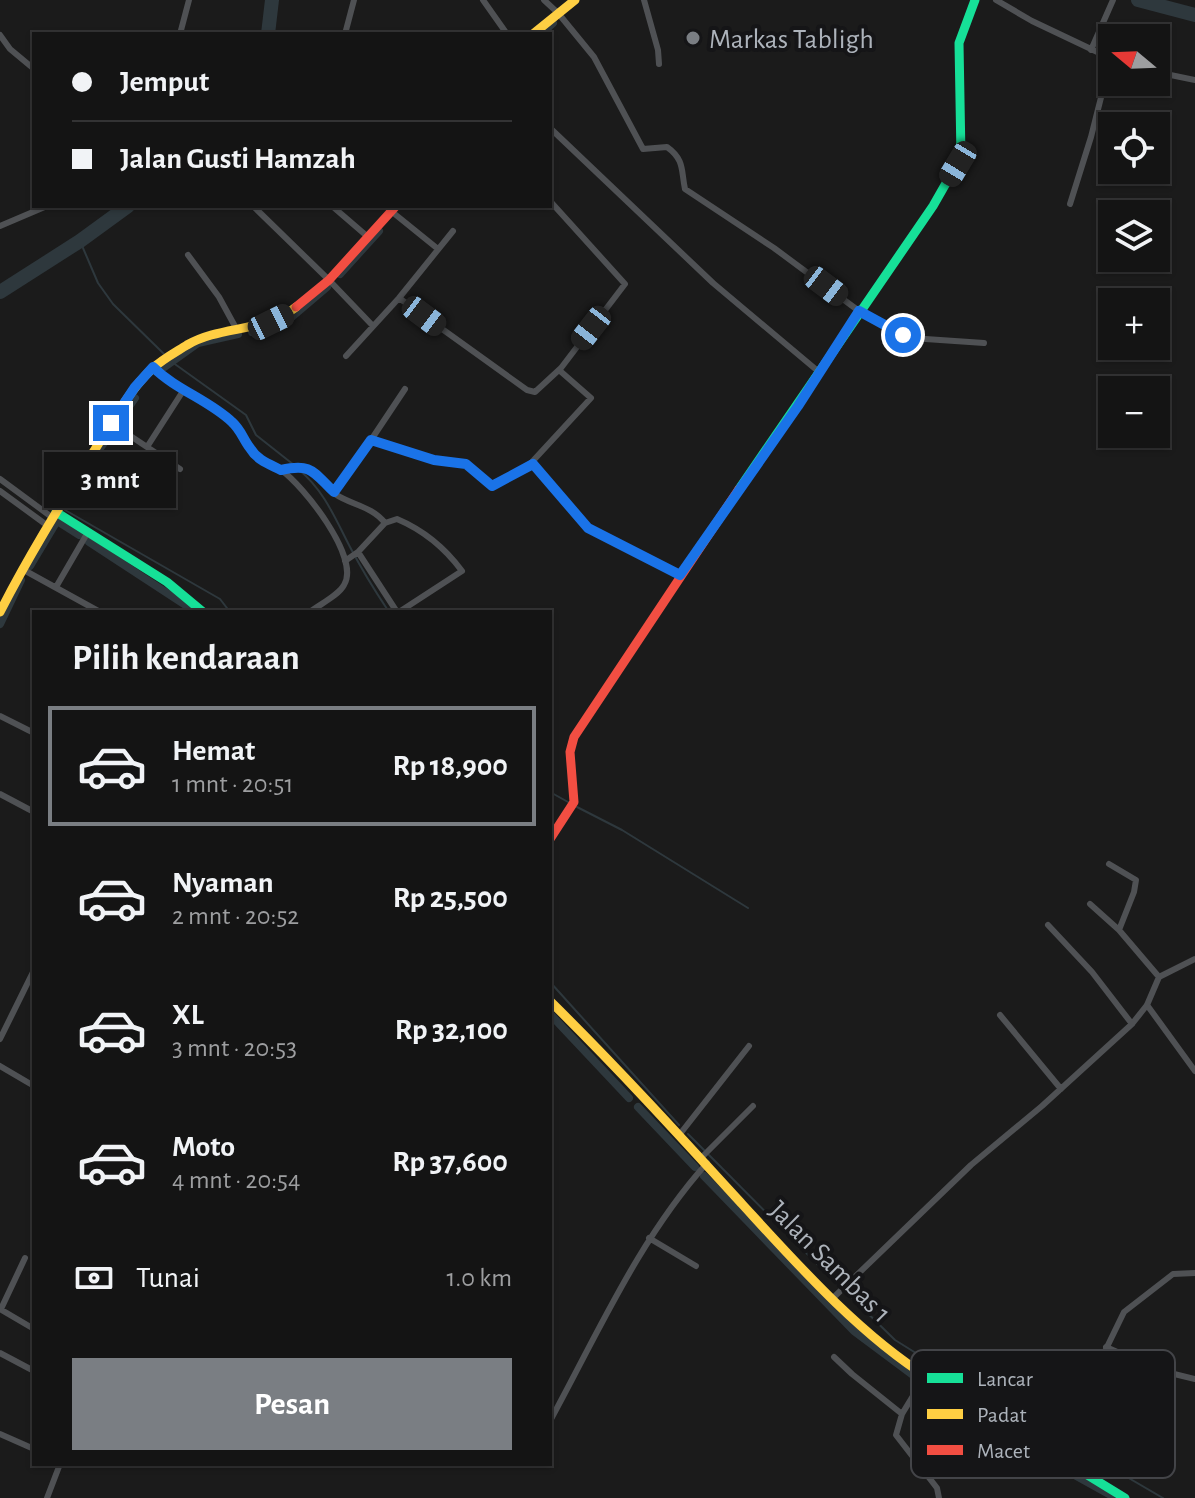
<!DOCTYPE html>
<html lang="id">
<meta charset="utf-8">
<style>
:root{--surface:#141414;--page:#1d1d1d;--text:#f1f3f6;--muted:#9d9ea0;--line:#333334;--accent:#7a7e83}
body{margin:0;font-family:"Alegreya Sans",sans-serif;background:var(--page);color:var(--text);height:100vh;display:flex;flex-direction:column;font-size:30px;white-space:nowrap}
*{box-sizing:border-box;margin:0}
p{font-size:26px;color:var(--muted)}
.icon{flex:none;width:44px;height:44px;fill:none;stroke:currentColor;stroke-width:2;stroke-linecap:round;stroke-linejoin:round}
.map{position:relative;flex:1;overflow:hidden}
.side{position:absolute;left:32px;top:610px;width:520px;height:856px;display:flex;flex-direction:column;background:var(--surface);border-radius:0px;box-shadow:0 2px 6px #0004,0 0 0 2px var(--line)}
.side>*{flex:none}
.guide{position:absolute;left:32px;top:32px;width:520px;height:176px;border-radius:0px;box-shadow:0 2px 6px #0004,0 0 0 2px var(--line);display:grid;align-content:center;height:176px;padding:0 40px;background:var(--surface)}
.needle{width:52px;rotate:289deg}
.fabs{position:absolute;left:1098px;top:24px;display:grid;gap:16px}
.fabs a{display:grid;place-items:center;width:72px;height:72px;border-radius:0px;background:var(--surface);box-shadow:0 2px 6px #0004,0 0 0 2px var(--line);font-size:40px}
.end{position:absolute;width:36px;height:36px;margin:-18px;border:10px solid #1a73e8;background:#fff;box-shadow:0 0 0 4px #fff}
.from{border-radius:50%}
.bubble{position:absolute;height:56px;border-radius:0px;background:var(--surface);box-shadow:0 2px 6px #0004,0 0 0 2px var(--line);font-size:26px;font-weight:700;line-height:56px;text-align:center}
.car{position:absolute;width:24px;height:48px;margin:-24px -12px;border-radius:10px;box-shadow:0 0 6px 2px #0007;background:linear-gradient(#222 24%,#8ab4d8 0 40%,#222 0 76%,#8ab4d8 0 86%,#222 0)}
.guide b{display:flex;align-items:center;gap:28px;height:76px;font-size:30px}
.guide b+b{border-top:2px solid var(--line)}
.guide i{width:20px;height:20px;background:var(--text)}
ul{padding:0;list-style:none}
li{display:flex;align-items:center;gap:24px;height:120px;margin:0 16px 12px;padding:0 24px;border:4px solid transparent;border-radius:0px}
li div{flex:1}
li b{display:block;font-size:30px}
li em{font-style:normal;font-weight:700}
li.active{border-color:var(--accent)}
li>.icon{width:72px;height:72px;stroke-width:1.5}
h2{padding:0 40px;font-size:36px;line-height:96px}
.pay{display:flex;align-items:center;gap:20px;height:88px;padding:0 40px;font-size:30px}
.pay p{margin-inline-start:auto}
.action{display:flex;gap:16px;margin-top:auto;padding:16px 40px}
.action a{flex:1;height:92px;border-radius:0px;background:var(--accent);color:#fff;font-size:32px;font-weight:700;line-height:92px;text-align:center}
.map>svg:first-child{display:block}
</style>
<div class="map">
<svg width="1195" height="1498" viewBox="0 0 1195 1498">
<rect width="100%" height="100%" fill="#1b1b1b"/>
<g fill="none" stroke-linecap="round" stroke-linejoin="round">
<!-- stream -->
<path stroke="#2e383d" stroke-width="2" d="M80,241L98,283L113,304L164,354
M172,362L246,415L256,435L294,465
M298,469C324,490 335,518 350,547C362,570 375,591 389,612
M65,510L220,599L230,612
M550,792L568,802
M577,807L622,830L748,908
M550,982L679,1125
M688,1134L704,1150
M708,1154L838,1285
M847,1293L895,1340L988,1398L1056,1436
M1067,1442L1163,1498"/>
<!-- canal -->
<path stroke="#2e383d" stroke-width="8" d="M541,34L553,23
M340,274L379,231
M252,332L280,327L327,287
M163,368L198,343L238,334
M119,421L135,398
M101,447L112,432
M89,542L196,612
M30,566L57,521L79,535
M0,624L21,580
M550,1014L629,1098
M638,1107L695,1167
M704,1176L854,1331L917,1378
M927,1385L972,1418L1116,1498"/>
<!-- river -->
<path stroke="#2e383d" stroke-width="14" d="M1138,0L1195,15
M268,34L272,0
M0,292L80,241L128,206"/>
<!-- street -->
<path stroke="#4f5154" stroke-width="6" d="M483,0L507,34
M544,0L558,13L594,57L643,149L667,147C685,160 681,171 685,189L774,248L859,311L891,330L911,338L984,343
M644,0L658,50L659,64
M996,0L1032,21L1112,59
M180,34L189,0
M345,34L354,0
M0,35L10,49L34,69
M1091,50L1113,0
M1156,72L1195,80
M550,128L713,283L819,372
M1070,204L1091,137L1111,58
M253,206L329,280L373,326
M332,206L368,237
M391,211L438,249
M0,226L47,206
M188,255L219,297L237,330
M399,298L527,390L535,392L561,368L625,284L550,201
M346,356L399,298L453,231
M153,367C176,389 205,400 230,419C242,429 244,444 255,455C262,462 273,464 281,470C303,485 361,558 344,585C338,596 320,604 310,612
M111,423L180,469
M371,440L405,389
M147,447L183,391
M531,463L591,398L559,370
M281,470C290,468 298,464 306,468C318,474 325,486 335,494C351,505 372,506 385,523L358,552L345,561
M0,479L53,518
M0,491L48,526
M334,492L371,440L434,460L466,464L492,486L533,464L588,528L680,575
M385,523L397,519C423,530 445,548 462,571L399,612
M358,552L397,612
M22,569L100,612
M56,587L88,532
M0,716L34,733
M0,794L34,812
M1109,864L1136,880L1134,892L1119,930
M1090,904L1119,930L1159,977
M1048,925L1092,972L1132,1024
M1147,1005L1195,1071
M1000,1015L1061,1089
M0,1039L34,970
M0,1066L34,1086
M680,1134L749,1046
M701,1158L753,1106
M649,1238L696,1266
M833,1298L971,1165L1042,1106L1132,1024L1147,1005L1159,977L1195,959
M0,1309L34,1329
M1,1309L25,1258
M1106,1347L1158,1370L1195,1379
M0,1353L34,1371
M834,1357L852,1374L902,1414
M925,1376L902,1414L896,1435L937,1488L939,1498
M550,1421C598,1333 639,1239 707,1163
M0,1434L34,1449
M1055,1454L1124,1312L1173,1274L1195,1273
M47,1498L60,1464"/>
<!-- fast -->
<path stroke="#16e098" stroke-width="9" d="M739,489L933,206L961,157L959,43L975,0
M56,512L167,582L203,612
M929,1378L1125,1498"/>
<!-- slow -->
<path stroke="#ffcf43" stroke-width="9" d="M533,34L575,0
M0,612C27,559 58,509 89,459C105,434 130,388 152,369C161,360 176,352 187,345C221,325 264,333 296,307
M550,1001C617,1067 679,1135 742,1204C797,1264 860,1335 929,1378"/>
<!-- jam -->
<path stroke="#f24e42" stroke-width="9" d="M296,307L329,280L396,206
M550,839L574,802L570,752L574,737L739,489"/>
</g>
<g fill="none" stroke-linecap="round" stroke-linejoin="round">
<!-- route -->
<path stroke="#1a73e8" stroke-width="10" d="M111,423L135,387L153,367C176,390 209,400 232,422C241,430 243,439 250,448C257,460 269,464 281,470C312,463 313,472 334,492L371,440L434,460L466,464L492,486L533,464L588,528L680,575L798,406L859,311L903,335"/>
</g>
<!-- markers -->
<circle fill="#7a7e83" stroke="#151517" stroke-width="3" cx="693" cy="38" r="8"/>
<g text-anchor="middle" stroke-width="8" stroke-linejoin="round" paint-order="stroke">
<!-- poi labels -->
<g font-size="28" fill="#adb3bb" stroke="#151517" text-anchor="start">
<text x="709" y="48">Markas Tabligh</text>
</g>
<!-- street labels -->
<g font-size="28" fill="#adb3bb" stroke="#151517">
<text transform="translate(831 1261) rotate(45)" y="10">Jalan Sambas 1</text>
</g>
</g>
<!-- legend -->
<rect x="911" y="1350" width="264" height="128" rx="12" fill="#151517" stroke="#434448" stroke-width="2"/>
<rect x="927" y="1373" width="36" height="10" fill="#16e098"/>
<rect x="927" y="1409" width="36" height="10" fill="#ffcf43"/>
<rect x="927" y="1445" width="36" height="10" fill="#f24e42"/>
<g font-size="22" fill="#adb3bb">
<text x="977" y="1386">Lancar</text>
<text x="977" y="1422">Padat</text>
<text x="977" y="1458">Macet</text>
</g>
</svg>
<div class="fabs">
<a><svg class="needle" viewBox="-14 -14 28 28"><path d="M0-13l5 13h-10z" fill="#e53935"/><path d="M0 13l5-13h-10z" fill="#9d9ea0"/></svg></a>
<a><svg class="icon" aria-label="locate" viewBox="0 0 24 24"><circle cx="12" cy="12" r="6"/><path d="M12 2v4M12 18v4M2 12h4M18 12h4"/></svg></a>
<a><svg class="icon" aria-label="layers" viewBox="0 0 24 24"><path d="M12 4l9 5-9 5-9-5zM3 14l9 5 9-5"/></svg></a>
<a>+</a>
<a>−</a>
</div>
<i class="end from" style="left:903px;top:335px"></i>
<i class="end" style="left:111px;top:423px"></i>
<div class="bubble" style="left:44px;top:452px;width:132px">3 mnt</div>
<i class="car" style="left:958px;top:164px;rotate:211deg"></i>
<i class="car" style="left:826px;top:286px;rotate:127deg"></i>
<i class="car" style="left:424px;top:316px;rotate:127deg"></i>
<i class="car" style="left:271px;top:322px;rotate:64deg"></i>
<i class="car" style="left:591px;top:328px;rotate:218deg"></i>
<div class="guide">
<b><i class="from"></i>Jemput</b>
<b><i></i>Jalan Gusti Hamzah</b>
</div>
<section class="side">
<h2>Pilih kendaraan</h2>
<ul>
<li class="active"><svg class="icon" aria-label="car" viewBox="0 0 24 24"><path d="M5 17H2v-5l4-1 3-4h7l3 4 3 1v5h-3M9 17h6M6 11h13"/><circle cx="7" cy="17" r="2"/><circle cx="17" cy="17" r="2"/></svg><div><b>Hemat</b><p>1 mnt · 20:51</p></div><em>Rp 18,900</em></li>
<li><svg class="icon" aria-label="car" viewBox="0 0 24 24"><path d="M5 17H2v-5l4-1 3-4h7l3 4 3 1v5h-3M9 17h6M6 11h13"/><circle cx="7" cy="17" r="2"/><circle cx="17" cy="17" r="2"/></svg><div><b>Nyaman</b><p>2 mnt · 20:52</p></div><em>Rp 25,500</em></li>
<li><svg class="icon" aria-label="car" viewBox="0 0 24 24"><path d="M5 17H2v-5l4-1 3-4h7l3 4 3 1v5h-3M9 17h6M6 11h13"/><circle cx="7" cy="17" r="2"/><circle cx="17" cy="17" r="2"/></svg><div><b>XL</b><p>3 mnt · 20:53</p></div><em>Rp 32,100</em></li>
<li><svg class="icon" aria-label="car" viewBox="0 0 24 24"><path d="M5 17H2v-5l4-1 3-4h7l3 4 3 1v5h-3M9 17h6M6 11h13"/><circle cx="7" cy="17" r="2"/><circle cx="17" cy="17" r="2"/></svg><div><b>Moto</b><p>4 mnt · 20:54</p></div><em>Rp 37,600</em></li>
</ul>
<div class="pay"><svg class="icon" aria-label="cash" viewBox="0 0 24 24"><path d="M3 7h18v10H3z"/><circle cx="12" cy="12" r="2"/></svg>Tunai<p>1.0 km</p></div>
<div class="action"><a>Pesan</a></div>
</section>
</div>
